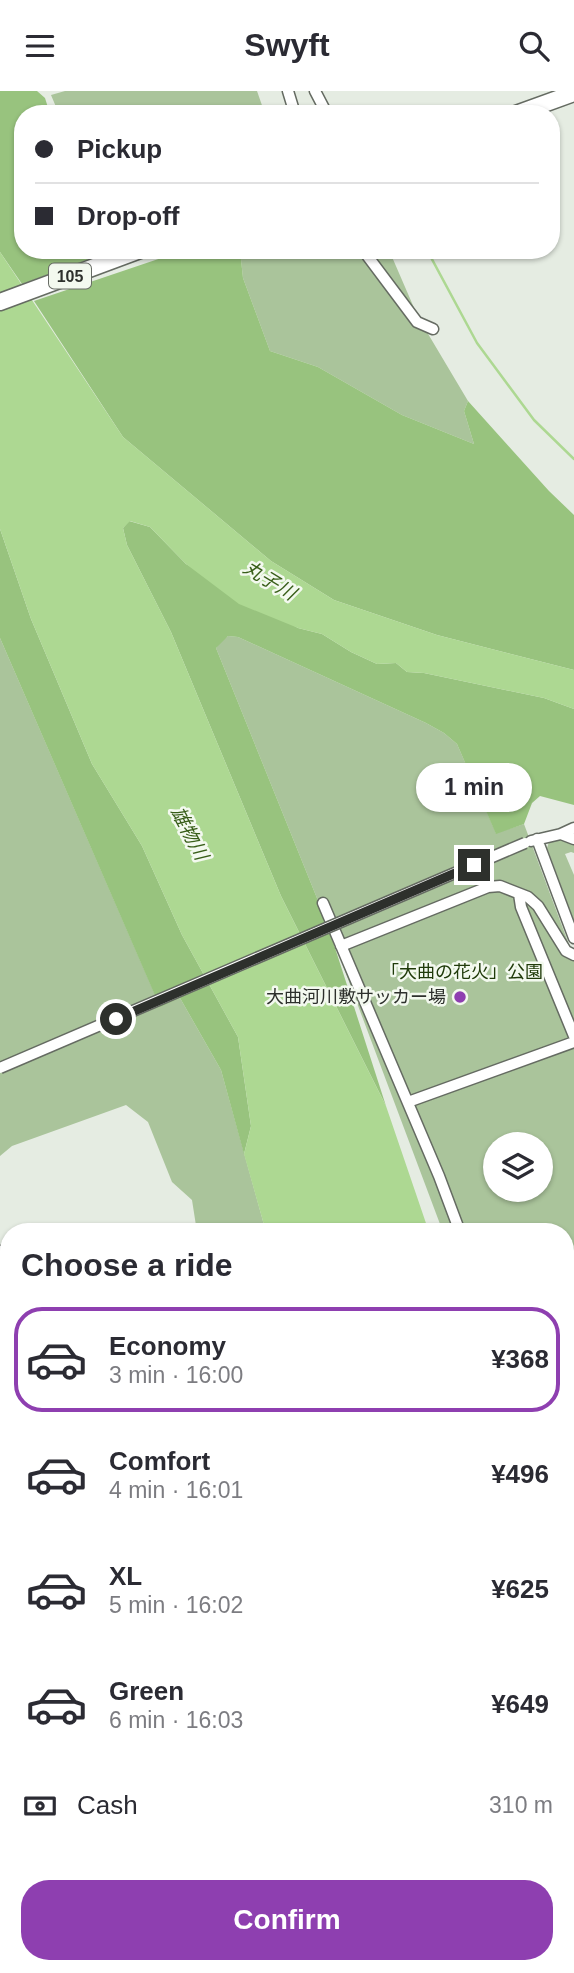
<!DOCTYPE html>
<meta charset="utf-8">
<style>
:root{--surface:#fff;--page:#f2f2f3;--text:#2b2b33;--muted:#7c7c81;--line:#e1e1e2;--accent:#8e3fb0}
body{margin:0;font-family:Arial,"Noto Sans JP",sans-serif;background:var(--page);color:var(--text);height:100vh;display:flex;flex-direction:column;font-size:26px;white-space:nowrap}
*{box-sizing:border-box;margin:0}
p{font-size:23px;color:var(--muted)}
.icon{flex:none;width:38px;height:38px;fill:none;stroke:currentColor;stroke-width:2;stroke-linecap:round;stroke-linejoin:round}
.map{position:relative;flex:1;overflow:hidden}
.panel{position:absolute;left:0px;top:1132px;width:574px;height:751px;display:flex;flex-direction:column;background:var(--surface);border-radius:28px 28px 0 0;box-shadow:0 2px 5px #0004}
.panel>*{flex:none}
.top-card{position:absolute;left:14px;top:14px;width:546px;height:154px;border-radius:28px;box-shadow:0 2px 5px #0004;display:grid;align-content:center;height:154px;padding:0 21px;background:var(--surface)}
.buttons{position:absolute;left:483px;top:1041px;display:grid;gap:14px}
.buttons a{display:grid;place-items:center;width:70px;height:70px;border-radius:50%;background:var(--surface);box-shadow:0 2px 5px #0004;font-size:35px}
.end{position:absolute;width:32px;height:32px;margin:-16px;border:9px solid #2d302c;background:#fff;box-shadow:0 0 0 4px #fff}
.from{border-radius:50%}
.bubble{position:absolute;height:49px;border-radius:24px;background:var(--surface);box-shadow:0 2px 5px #0004;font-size:23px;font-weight:800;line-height:49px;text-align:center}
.top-card b{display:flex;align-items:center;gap:24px;height:66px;font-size:26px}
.top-card b+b{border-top:2px solid var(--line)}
.top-card i{width:18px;height:18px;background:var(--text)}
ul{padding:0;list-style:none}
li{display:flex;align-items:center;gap:21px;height:105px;margin:0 14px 10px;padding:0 7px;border:4px solid transparent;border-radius:28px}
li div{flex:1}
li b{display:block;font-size:26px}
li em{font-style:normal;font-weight:800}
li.selected{border-color:var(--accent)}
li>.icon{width:63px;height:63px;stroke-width:1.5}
h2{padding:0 21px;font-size:32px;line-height:84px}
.pay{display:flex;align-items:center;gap:18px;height:77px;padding:0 21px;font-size:26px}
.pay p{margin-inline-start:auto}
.cta{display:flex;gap:14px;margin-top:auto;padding:14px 21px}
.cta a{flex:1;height:80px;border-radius:28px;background:var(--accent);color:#fff;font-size:28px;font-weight:800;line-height:80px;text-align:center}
header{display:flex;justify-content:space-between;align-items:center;height:91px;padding:0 21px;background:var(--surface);font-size:32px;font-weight:800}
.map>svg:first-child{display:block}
</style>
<header><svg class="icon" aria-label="menu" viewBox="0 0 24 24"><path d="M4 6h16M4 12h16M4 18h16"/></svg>Swyft<svg class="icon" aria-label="search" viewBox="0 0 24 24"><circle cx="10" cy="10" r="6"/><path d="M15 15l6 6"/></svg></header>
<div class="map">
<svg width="574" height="1882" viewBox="0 0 574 1882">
<rect width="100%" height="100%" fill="#e5ece2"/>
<!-- green -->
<path fill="#aac49b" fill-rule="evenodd" d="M65,0H257L265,23H59L51,4Z
M240,159H389L418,226L468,310L464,320L474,353L402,324L318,276L270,260L243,187Z
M228,545L238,546L426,632L444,642L457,653L496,742L524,733L574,867V1620L565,1573V1141H443L327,832L216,557L220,551ZM495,1054H541V1099H495Z
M0,547L160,915L180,907L221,979L266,1141H197L192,1109L172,1091L148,1031L126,1014L12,1055L0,1065Z
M553,749H562L574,754V762L571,761L565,763L574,784V830L547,757L549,751Z
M205,1874H459L460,1882H207Z"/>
<!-- forest -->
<path fill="#98c37e" d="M0,0H37L45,7L50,23H23V159H91L92,167L22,193L0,161Z
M185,159H240L243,187L270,260L318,276L402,324L474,353L464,320L468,310L549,400L574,424V579L437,544L334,509L271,470L123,346L34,210Z
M129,430L150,436L186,473L298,537L322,543L351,561L377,573L396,572L407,581L424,582L544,607L574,618V714L540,705L532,712L524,733L496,743L457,653L444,642L426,632L238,546L228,545L216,557L327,832L386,1015L281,805L171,541L127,454L123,437Z
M0,438L31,528L92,673L142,755L182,844L238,946L251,1035L244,1063L221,979L180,907L160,916L0,547Z"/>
<!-- water -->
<path fill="#add892" d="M0,161L123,346L271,470L334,509L437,544L574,579V618L544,607L424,582L407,581L396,572L377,573L351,561L322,543L298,537L239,513L186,473L150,436L130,430L123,437L127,454L171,541L281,805L386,1015L429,1141H266L244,1063L251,1035L238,946L182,844L142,755L92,673L31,528L0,438Z
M458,1874H541L544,1882H460Z"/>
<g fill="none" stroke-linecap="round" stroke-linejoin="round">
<!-- stream -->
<path stroke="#add892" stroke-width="2.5" d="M427,159L477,252L534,329L574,368"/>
<!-- minor casing -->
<g stroke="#656b62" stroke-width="13">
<path id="minor" d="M288,0L295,23
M315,0L327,23
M363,159L417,231L433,238
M561,743L574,737
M537,748L574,847
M531,750L561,743L574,748
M519,803L521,816L574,945
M323,812L439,1085L460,1141
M341,855L488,796L500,795L528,806L538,815L566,860L574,864
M408,1011L574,951
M0,1160L9,1179
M565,1299L574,1296
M565,1465L574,1499
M0,1834L9,1835
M199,1874L200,1882"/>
</g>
<!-- trunk casing -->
<g stroke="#656b62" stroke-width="19">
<path id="trunk" d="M516,23L574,2
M0,211L140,159"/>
</g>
<!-- minor -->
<use href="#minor" stroke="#fff" stroke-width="10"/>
<!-- trunk -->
<use href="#trunk" stroke="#fff" stroke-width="16"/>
<!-- minor-bridge casing -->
<g stroke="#656b62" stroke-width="13" stroke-linecap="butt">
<path id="minor-bridge" d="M0,977L525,752"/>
</g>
<!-- minor-bridge -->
<use href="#minor-bridge" stroke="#fff" stroke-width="10"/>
</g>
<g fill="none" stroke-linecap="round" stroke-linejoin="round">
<!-- route -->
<path stroke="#2d302c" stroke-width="9" d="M116,928L474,774"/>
</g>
<!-- markers -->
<circle fill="#8e3fb0" stroke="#f3f9ef" stroke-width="2.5" cx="460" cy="906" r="7"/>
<g text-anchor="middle" stroke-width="5" stroke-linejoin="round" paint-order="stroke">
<!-- shield labels -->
<rect fill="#f3f9ef" stroke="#686c66" stroke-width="2" x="49" y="172.5" width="42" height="25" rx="5"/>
<g font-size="16" font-weight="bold" fill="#2d302c">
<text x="70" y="191">105</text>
</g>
<!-- park labels -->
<g font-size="18" fill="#203b0a" stroke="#f3f9ef">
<text x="462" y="887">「大曲の花火」公園</text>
</g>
<!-- poi labels -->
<g font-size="18" fill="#2d302c" stroke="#f3f9ef" text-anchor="end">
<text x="446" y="912">大曲河川敷サッカー場</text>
</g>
<!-- water labels -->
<g font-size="19" font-style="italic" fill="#385e19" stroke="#f3f9ef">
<text transform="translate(270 489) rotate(31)" y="7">丸子川</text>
<text transform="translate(190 742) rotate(62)" y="7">雄物川</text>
</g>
</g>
</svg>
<div class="buttons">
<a><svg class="icon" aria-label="layers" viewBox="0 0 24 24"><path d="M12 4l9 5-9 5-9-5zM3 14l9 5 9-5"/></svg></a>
</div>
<i class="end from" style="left:116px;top:928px"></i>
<i class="end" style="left:474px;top:774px"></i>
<div class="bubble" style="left:416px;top:672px;width:116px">1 min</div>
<div class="top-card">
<b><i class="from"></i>Pickup</b>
<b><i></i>Drop-off</b>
</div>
<section class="panel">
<h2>Choose a ride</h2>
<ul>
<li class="selected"><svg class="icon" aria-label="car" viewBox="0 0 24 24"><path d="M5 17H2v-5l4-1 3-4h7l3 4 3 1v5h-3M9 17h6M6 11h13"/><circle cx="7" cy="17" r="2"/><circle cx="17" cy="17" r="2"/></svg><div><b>Economy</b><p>3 min · 16:00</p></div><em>¥368</em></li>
<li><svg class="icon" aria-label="car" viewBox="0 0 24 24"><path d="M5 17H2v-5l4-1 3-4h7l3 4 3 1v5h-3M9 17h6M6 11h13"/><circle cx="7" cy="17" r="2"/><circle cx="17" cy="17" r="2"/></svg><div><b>Comfort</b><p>4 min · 16:01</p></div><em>¥496</em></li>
<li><svg class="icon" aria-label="car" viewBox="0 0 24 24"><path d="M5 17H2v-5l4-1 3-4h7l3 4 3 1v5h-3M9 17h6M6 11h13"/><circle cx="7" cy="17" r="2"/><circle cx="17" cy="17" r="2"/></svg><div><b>XL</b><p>5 min · 16:02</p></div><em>¥625</em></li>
<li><svg class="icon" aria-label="car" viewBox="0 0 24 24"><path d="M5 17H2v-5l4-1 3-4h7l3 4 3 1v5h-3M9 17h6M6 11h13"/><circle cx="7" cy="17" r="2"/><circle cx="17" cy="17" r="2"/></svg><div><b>Green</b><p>6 min · 16:03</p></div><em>¥649</em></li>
</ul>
<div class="pay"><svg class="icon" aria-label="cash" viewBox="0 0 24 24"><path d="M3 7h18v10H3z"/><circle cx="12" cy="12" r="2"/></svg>Cash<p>310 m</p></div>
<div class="cta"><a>Confirm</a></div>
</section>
</div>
